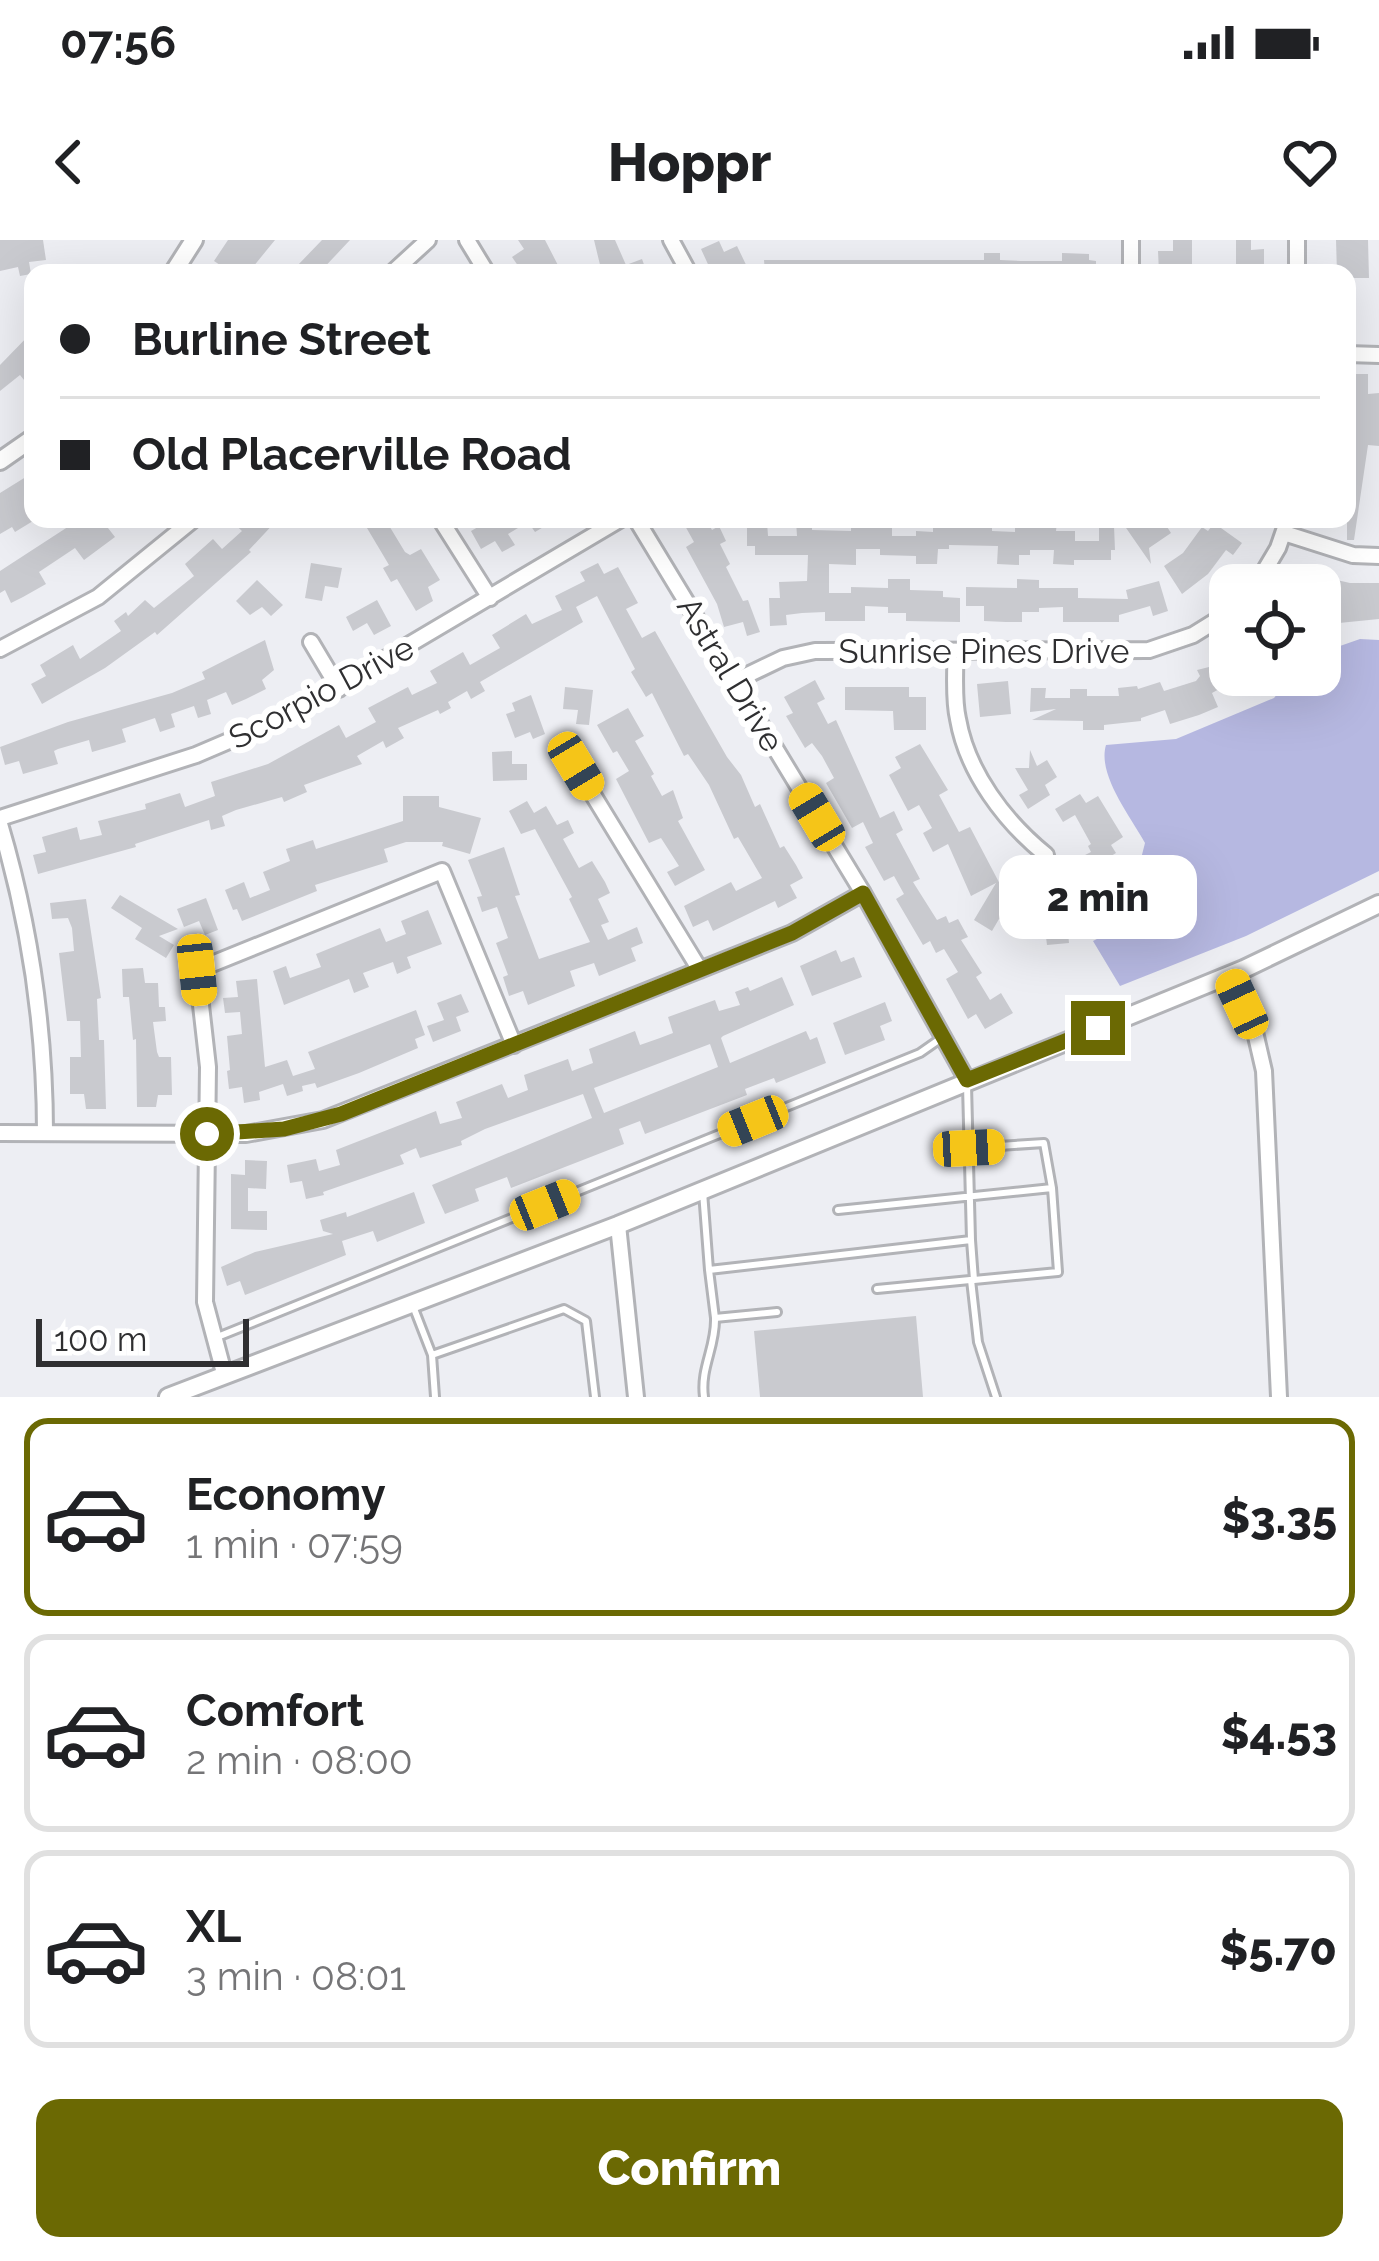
<!DOCTYPE html>
<meta charset="utf-8">
<style>
:root{--surface:#fff;--page:#f2f2f2;--text:#202124;--muted:#757577;--line:#e0e0e0;--accent:#6b6903}
body{margin:0;font-family:Raleway,sans-serif;background:var(--page);color:var(--text);height:100vh;display:flex;flex-direction:column;font-size:45px;white-space:nowrap}
*{box-sizing:border-box;margin:0}
p{font-size:39px;color:var(--muted)}
.icon{flex:none;width:66px;height:66px;fill:none;stroke:currentColor;stroke-width:2;stroke-linecap:round;stroke-linejoin:round}
.map{position:relative;height:1157px;overflow:hidden}
.side{display:flex;flex-direction:column;background:var(--surface);flex:1}
.side>*{flex:none}
.top-card{position:absolute;left:24px;top:24px;width:1332px;height:264px;border-radius:24px;box-shadow:0 12px 48px #0002;display:grid;align-content:center;height:264px;padding:0 36px;background:var(--surface)}
.controls{position:absolute;left:1209px;top:324px;display:grid;gap:24px}
.controls a{display:grid;place-items:center;width:132px;height:132px;border-radius:24px;background:var(--surface);box-shadow:0 12px 48px #0002;font-size:60px}
.scale{position:absolute;left:36px;bottom:30px;width:213px;box-sizing:border-box;padding-left:12px;border:6px solid #2f2f31;border-top:0;font-size:33px;line-height:42px;white-space:nowrap;color:#2f2f31;-webkit-text-stroke:9px #fff;paint-order:stroke}
.end{position:absolute;width:54px;height:54px;margin:-27px;border:15px solid #6b6903;background:#fff;box-shadow:0 0 0 6px #fff}
.from{border-radius:50%}
.bubble{position:absolute;height:84px;border-radius:24px;background:var(--surface);box-shadow:0 12px 48px #0002;font-size:39px;font-weight:800;line-height:84px;text-align:center}
.car{position:absolute;width:36px;height:72px;margin:-36px -18px;border-radius:15px;box-shadow:0 0 9px 3px #0007;background:linear-gradient(#f5c518 24%,#345 0 40%,#f5c518 0 76%,#345 0 86%,#f5c518 0)}
.top-card b{display:flex;align-items:center;gap:42px;height:114px;font-size:45px}
.top-card b+b{border-top:3px solid var(--line)}
.top-card i{width:30px;height:30px;background:var(--text)}
ul{padding:21px 0 0;list-style:none}
li{display:flex;align-items:center;gap:36px;height:198px;margin:0 24px 18px;padding:0 12px;border:6px solid var(--line);border-radius:24px}
li div{flex:1}
li b{display:block;font-size:45px}
li em{font-style:normal;font-weight:800}
li.current{border-color:var(--accent)}
li>.icon{width:108px;height:108px;stroke-width:1.5}
.cta{display:flex;gap:24px;margin-top:auto;padding:24px 36px}
.cta a{flex:1;height:138px;border-radius:24px;background:var(--accent);color:#fff;font-size:48px;font-weight:800;line-height:138px;text-align:center}
.status{display:flex;justify-content:space-between;align-items:center;height:84px;padding:0 60px;background:var(--surface);direction:ltr}
.status svg{height:33px;fill:currentColor}
header{display:flex;justify-content:space-between;align-items:center;height:156px;padding:0 36px;background:var(--surface);font-size:54px;font-weight:800}
.map>svg:first-child{display:block}
</style>
<div class="status"><b>07:56</b><svg viewBox="0 0 49 12"><path d="M0 12V9h3v3zM5 12V6h3v6zM10 12V3h3v9zM15 12V0h3v12zM26 1h20v11H26zM47 4h2v5h-2z"/></svg></div>
<header><svg class="icon" aria-label="back" viewBox="0 0 24 24"><path d="M15 5l-7 7 7 7"/></svg>Hoppr<svg class="icon" aria-label="heart" viewBox="0 0 24 24"><path d="M12 20l-8-8c-3-5 5-10 8-4 3-6 11-1 8 4z"/></svg></header>
<div class="map">
<svg width="1379" height="1157" viewBox="0 0 1379 1157">
<rect width="100%" height="100%" fill="#edeef3"/>
<!-- green -->
<path fill="#b6b8e1" d="M1360,399L1379,400V631L1246,696L1120,746L1093,701L1124,685L1145,603C1131,577 1097,535 1106,505L1176,499L1274,458L1293,435H1320V413Z"/>
<!-- building -->
<path fill="#c9cacf" fill-rule="evenodd" d="M0,0H43L46,20L29,22L31,34L20,36L18,27L0,31Z
M228,0H275L248,33H223L226,29L214,21Z
M322,0H350L319,33H304L297,26Z
M518,0H545L562,33H523L512,17L524,9Z
M594,0H615L626,25L642,19L647,33H602Z
M1173,0H1192V33H1159L1158,11H1173Z
M1236,0H1251V10L1264,9V33H1236Z
M1336,0H1368L1369,38H1347V33H1337Z
M719,1L724,12L737,6L750,33H712L701,9Z
M984,13H1000V20L1021,21H1062V13L1089,14V20L1096,21V33H765L764,20H984Z
M33,91V151L20,135L0,151V125Z
M1347,134H1368V154L1379,153V206L1368,205L1354,300H1347Z
M29,235L33,242V281L15,292L12,287L0,294V253Z
M80,279H101L115,297L84,320L75,308L39,332L46,344L23,357L11,363L5,350L0,353V331Z
M229,279H278L249,310L251,312L157,395L155,392L105,428L42,464L31,444L46,436L40,425L73,405L80,419L121,391L114,381L126,372L128,376L145,360L154,368L194,336L185,324L213,299L222,309L242,291Z
M370,279H385L405,312L410,315L421,309L440,340L428,347L433,361L416,371L397,339L391,342L383,328L389,325L364,283Z
M492,279H557L535,292L528,282L508,294L515,305L502,312L495,301L481,309L471,291Z
M695,279H706L712,290L719,286L726,301L720,304L730,324L726,327L743,361L748,360L760,392L747,396L743,382L724,387L717,364L686,307L694,302L684,284Z
M1133,279H1162L1171,293L1149,308L1151,324L1124,285Z
M812,280V290L851,291V281L892,280V296H916V291L933,292V281L992,282V291L1015,292V281L1057,282L1056,291H1075V301H1099V287L1114,286L1115,310H1111V320H1074V325L1053,324L1054,310H1030V315H1019V325L997,324L998,306L949,305V309H938L937,324H916V316L880,315V309H856V325L829,324V353H851V347L888,348V339H910V350L943,351V357L960,358V382L906,381V373H888V367L865,366V381H825V372L802,373L786,375L787,385L770,386L769,358H780L779,342L807,341L808,315H755V306H747V282H767L768,296H797L796,281Z
M1214,283L1242,303L1233,315L1226,310L1208,334L1182,354L1164,326L1183,313L1202,287L1208,291Z
M311,323L342,328L338,348L325,346L322,361L305,358Z
M598,323L604,334L618,327L638,363L626,369L642,398L655,391L727,517L741,535L755,567L760,564L780,608L784,606L796,625L803,638L790,645L797,658L778,668L775,661L713,691L708,680L693,687L684,666L731,642L736,651L762,638L738,597L734,599L709,545L688,514L684,516L652,453L646,457L631,432L635,429L597,356L576,367L583,382L480,442L485,451L471,459L467,451L448,462L451,468L440,474L438,470L398,488L404,498L386,508L383,501L357,516L362,524L304,545L307,552L284,562L282,557L236,570L222,576L225,586L211,590L209,580L135,604L136,607L38,634L33,615L46,612L42,597L77,587L80,600L102,595L98,581L146,569L145,564L180,553L185,567L215,556L211,542L268,524L339,485L346,498L376,482L368,468L408,447L412,455L437,443L430,431L463,412L470,425L500,408L492,395L526,374L532,384L562,370L555,356L585,341L580,332Z
M1302,332L1350,343H1379V379L1339,383L1340,370L1327,369L1328,345H1299Z
M1017,339L1039,340V348H1078V358L1128,359L1126,350L1159,341L1168,371L1153,376L1150,366L1119,375V382H1063V367L1039,368V372H1022V382H1006L984,381V366H966V347L1017,348Z
M257,340L283,365L271,376L262,367L250,375L236,361Z
M377,360L391,386L374,395L367,383L353,391L346,377Z
M265,400L274,430L262,440L266,449L246,459L232,465L226,452L207,460L211,474L198,478L194,466L171,474L175,487L160,492L155,478L122,489L126,502L113,506L92,512L89,500L58,509L54,511L58,524L23,534L19,521L5,525L0,507L68,482L172,453L205,439L202,432Z
M1230,413V443L1212,453L1218,467L1199,475L1170,484L1165,470L1141,478V481L1104,485V490H1083V481L1032,480L1056,469L1030,472L1031,448H1046L1045,458H1070V449H1087V456H1119L1118,448L1137,446L1138,449L1160,442L1164,451L1196,441L1200,436L1197,430L1213,426Z
M815,440L825,459L817,463L828,484L836,480L880,578L894,571L903,590L896,594L920,639L913,642L937,680L946,676L949,683L958,679L968,697L961,700L982,733L976,737L990,760L1001,753L1013,773L985,789L976,774L968,779L946,739L958,732L944,709L936,713L930,701L923,705L896,659L904,654L894,636L884,641L865,607L873,603L863,582L852,588L826,543L834,538L822,516L812,503L805,508L786,476L793,473L784,457Z
M1008,441L1011,474L980,477L977,444Z
M565,447L593,450L589,485L576,484L578,470L563,469Z
M845,447H909V457H926V490H894L893,471L845,470Z
M531,455L545,494L533,499L530,492L515,498L506,474L515,471L512,463Z
M628,468L644,496L635,501L654,534L651,536L662,556L673,550L683,578L678,581L705,630L675,646L667,632L679,626L661,598L649,603L616,539L629,531L617,511L613,513L597,485Z
M920,504L948,550L939,555L959,592L970,587L1002,648L1024,661L1010,685L999,679L992,691L974,680L996,643L971,656L948,604L933,612L923,593L932,588L919,565L908,571L889,535L901,528L895,517Z
M1030,510L1037,526L1047,520L1057,537L1045,545L1050,555L1028,569L1019,555L1028,550L1015,528H1029Z
M512,511V524H527V540L493,541L492,512Z
M1080,554L1086,563L1098,556L1123,597L1111,605L1116,613L1093,627L1085,615L1091,612L1088,606L1091,604L1075,575L1063,582L1055,569Z
M403,556H439V567L481,578L470,614L442,606L443,602H406L384,609L388,622L315,645L317,651L242,681L237,669L233,670L225,650L244,642L250,658L270,650L263,632L290,621L286,609L313,600L316,609L403,581Z
M527,561L534,573L546,566L557,585L568,580L574,593L563,599L579,628L592,621L605,642L610,653L598,659L609,682L601,685L608,700L637,687L643,703L631,708L636,721L599,736L594,723L570,731L575,746L528,765L523,751L509,756L503,737L508,735L496,703L508,698L497,667L482,672L477,657L482,656L468,620L504,607L520,655L515,656L539,719L590,702L569,659L572,657L535,589L521,594L509,571Z
M1086,633L1108,651L1101,659L1112,669L1099,685L1073,664L1084,651L1076,644Z
M120,655L178,689L159,696L174,705L166,718L135,699L142,688L111,668Z
M206,658L218,690L205,695L199,681L184,687L177,669Z
M86,659L101,758L97,759L99,800H104L106,869H86L84,854H70V817H81L80,781H67L59,713L74,711L72,688L68,678L52,679L50,663Z
M1048,664L1049,673L1066,671L1069,703L1047,705L1045,689L1036,690L1033,665Z
M428,670L442,704L407,717L411,728L397,734L393,722L363,733L369,747L354,753L349,739L284,765L273,731L286,726L290,738L321,727L316,714L380,688L386,702L406,694L401,681Z
M836,710L841,722L854,717L862,737L812,756L800,726Z
M143,728L145,743H158L159,767H165L166,781L153,782L157,812L159,817H171L172,855H158L156,867H137L136,799L133,800L129,757H123L122,729Z
M782,737L794,765L723,796L721,798L730,823L806,791L810,800L817,797L826,823L776,843L774,838L745,849L747,855L645,894L640,881L619,889L624,904L511,948L507,937L475,949L479,961L445,974L432,945L592,878L583,854L485,889L461,901L462,905L420,918L416,908L400,915L404,924L323,952L324,955L306,959L302,941L290,943L287,925L316,919L319,931L340,925L336,910L436,871L440,884L462,878L456,862L502,844L508,858L528,850L524,835L568,819L572,831L593,823L589,809L635,791L640,805L660,798L673,793L668,777L715,760L719,771L740,765L735,752L748,747L750,751ZM710,804L718,827L604,873L594,848Z
M257,739L265,827L287,820L293,836L315,829L308,812L416,770L425,795L415,799L418,808L359,833L317,848L315,843L302,846L303,851L287,856L283,844L259,852L260,860L244,863L242,847L229,849L227,831L230,830L227,796L242,794L240,772L225,773L223,758L238,757L236,741Z
M461,754L469,772L456,777L461,791L433,802L427,786L444,780L437,763Z
M885,762L892,781L880,786L885,800L845,815L833,783Z
M245,920L267,921L266,949L248,948V971H267V990L231,989V934L245,935Z
M414,952L425,983L377,1002L373,991L342,1001L346,1015L245,1055L240,1041L227,1046L221,1027L255,1012L333,994L323,991L320,980L346,972L347,977Z
M916,1076L923,1157H760L754,1091Z"/>
<g fill="none" stroke-linecap="round" stroke-linejoin="round">
<!-- service casing -->
<g stroke="#b2b3b7" stroke-width="12">
<path id="service" d="M969,908L1044,903L1052,948
M703,952L709,1030L971,1000L967,845
M838,970L1052,948L1058,1032L974,1040L971,1000
M709,1030L715,1078L777,1072
M971,1040L978,1102L996,1157
M877,1049L970,1040
M413,1066L432,1115L435,1157
M215,1098L920,813L940,799
M432,1115L564,1069L586,1081L595,1157
M704,1157C700,1128 716,1107 715,1078"/>
</g>
<!-- minor casing -->
<g stroke="#b2b3b7" stroke-width="20">
<path id="minor" d="M467,0L487,33
M671,0L689,33
M392,33L428,0
M1131,33V0
M1297,33V0
M1347,114L1379,115
M440,279L490,358
M636,279L863,653L967,840
M1284,293L1353,315L1379,316
M1256,345L1278,308L1288,279
M311,402L339,449
M0,409L98,357L194,279
M955,412C956,434 953,458 958,479C967,532 1005,582 1046,615
M735,441L783,418L815,411L1149,410L1193,395L1230,372
M576,527L700,730
M0,578L196,515L292,474L621,279
M0,584C30,685 45,788 45,893
M1229,735L1255,792L1264,831L1279,1157
M0,893L246,894L323,880L792,693L863,653
M618,985L636,1157
M224,1133L205,1062L208,827L197,730L442,631L514,805"/>
</g>
<!-- tertiary casing -->
<g stroke="#b2b3b7" stroke-width="22">
<path id="tertiary" d="M173,33L194,0
M0,221L33,198
M168,1157L618,985L1244,729L1379,664"/>
</g>
<!-- service -->
<use href="#service" stroke="#fff" stroke-width="6"/>
<!-- minor -->
<use href="#minor" stroke="#fff" stroke-width="14"/>
<!-- tertiary -->
<use href="#tertiary" stroke="#fff" stroke-width="16"/>
</g>
<g fill="none" stroke-linecap="round" stroke-linejoin="round">
<!-- route -->
<path stroke="#6b6903" stroke-width="15" d="M207,894L284,889L341,874L792,693L863,653L967,840L1098,788"/>
</g>
<g text-anchor="middle" stroke-width="12" stroke-linejoin="round" paint-order="stroke">
<!-- street labels -->
<g font-size="33" fill="#2f2f31" stroke="#fff">
<text x="984" y="423">Sunrise Pines Drive</text>
<text transform="translate(731 434) rotate(59)" y="12">Astral Drive</text>
<text transform="translate(321 452) rotate(-28)" y="12">Scorpio Drive</text>
</g>
</g>
</svg>
<div class="controls">
<a><svg class="icon" aria-label="locate" viewBox="0 0 24 24"><circle cx="12" cy="12" r="6"/><path d="M12 2v4M12 18v4M2 12h4M18 12h4"/></svg></a>
</div>
<div class="scale">100 m</div>
<i class="end from" style="left:207px;top:894px"></i>
<i class="end" style="left:1098px;top:788px"></i>
<div class="bubble" style="left:999px;top:615px;width:198px">2 min</div>
<i class="car" style="left:576px;top:526px;rotate:149deg"></i>
<i class="car" style="left:817px;top:577px;rotate:329deg"></i>
<i class="car" style="left:197px;top:730px;rotate:174deg"></i>
<i class="car" style="left:1242px;top:764px;rotate:335deg"></i>
<i class="car" style="left:753px;top:881px;rotate:248deg"></i>
<i class="car" style="left:969px;top:908px;rotate:87deg"></i>
<i class="car" style="left:545px;top:965px;rotate:68deg"></i>
<div class="top-card">
<b><i class="from"></i>Burline Street</b>
<b><i></i>Old Placerville Road</b>
</div>
</div>
<section class="side">
<ul>
<li class="current"><svg class="icon" aria-label="car" viewBox="0 0 24 24"><path d="M5 17H2v-5l4-1 3-4h7l3 4 3 1v5h-3M9 17h6M6 11h13"/><circle cx="7" cy="17" r="2"/><circle cx="17" cy="17" r="2"/></svg><div><b>Economy</b><p>1 min · 07:59</p></div><em>$3.35</em></li>
<li><svg class="icon" aria-label="car" viewBox="0 0 24 24"><path d="M5 17H2v-5l4-1 3-4h7l3 4 3 1v5h-3M9 17h6M6 11h13"/><circle cx="7" cy="17" r="2"/><circle cx="17" cy="17" r="2"/></svg><div><b>Comfort</b><p>2 min · 08:00</p></div><em>$4.53</em></li>
<li><svg class="icon" aria-label="car" viewBox="0 0 24 24"><path d="M5 17H2v-5l4-1 3-4h7l3 4 3 1v5h-3M9 17h6M6 11h13"/><circle cx="7" cy="17" r="2"/><circle cx="17" cy="17" r="2"/></svg><div><b>XL</b><p>3 min · 08:01</p></div><em>$5.70</em></li>
</ul>
<div class="cta"><a>Confirm</a></div>
</section>
